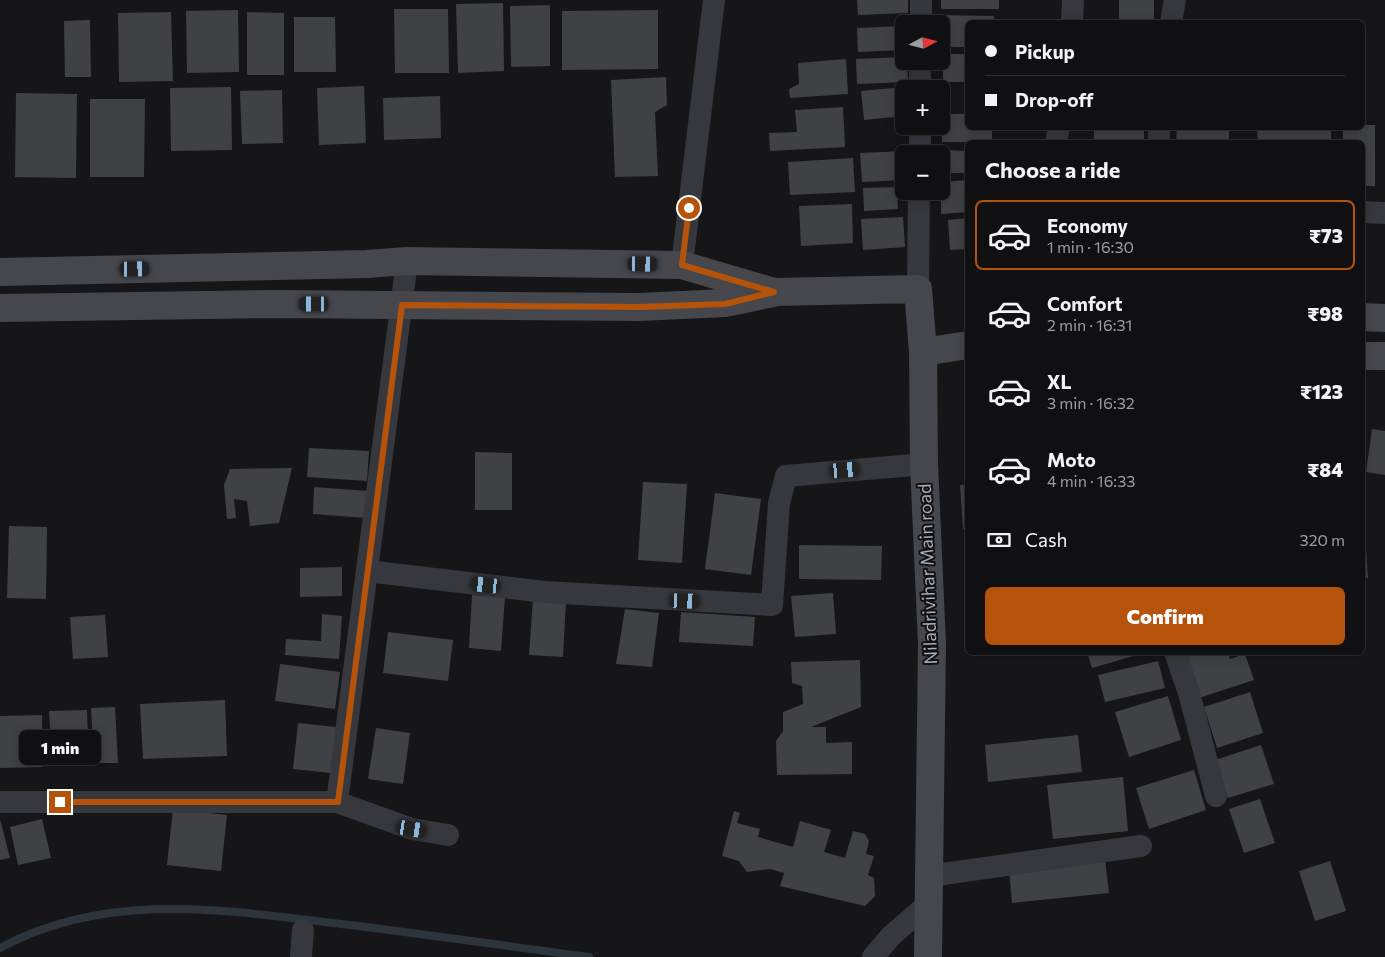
<!DOCTYPE html>
<meta charset="utf-8">
<style>
:root{--surface:#101012;--page:#1e1e20;--text:#f1f3f6;--muted:#9c9d9f;--line:#303032;--accent:#b45309}
body{margin:0;font-family:Commissioner,sans-serif;background:var(--page);color:var(--text);height:100vh;display:flex;flex-direction:column;font-size:19px;white-space:nowrap}
*{box-sizing:border-box;margin:0}
p{font-size:16px;color:var(--muted)}
.icon{flex:none;width:28px;height:28px;fill:none;stroke:currentColor;stroke-width:2;stroke-linecap:round;stroke-linejoin:round}
.map{position:relative;flex:1;overflow:hidden}
.side{position:absolute;left:965px;top:140px;width:400px;height:515px;display:flex;flex-direction:column;background:var(--surface);border-radius:8px;box-shadow:0 2px 12px #0003,0 0 0 1px var(--line)}
.side>*{flex:none}
.banner{position:absolute;left:965px;top:20px;width:400px;height:110px;border-radius:8px;box-shadow:0 2px 12px #0003,0 0 0 1px var(--line);display:grid;align-content:center;height:110px;padding:0 20px;background:var(--surface)}
.needle{width:32px;rotate:83deg}
.fabs{position:absolute;left:895px;top:15px;display:grid;gap:10px}
.fabs a{display:grid;place-items:center;width:55px;height:55px;border-radius:8px;background:var(--surface);box-shadow:0 2px 12px #0003,0 0 0 1px var(--line);font-size:25px}
.end{position:absolute;width:22px;height:22px;margin:-11px;border:6px solid #b45309;background:#fff;box-shadow:0 0 0 2px #fff}
.from{border-radius:50%}
.bubble{position:absolute;height:35px;border-radius:8px;background:var(--surface);box-shadow:0 2px 12px #0003,0 0 0 1px var(--line);font-size:16px;font-weight:800;line-height:35px;text-align:center}
.car{position:absolute;width:15px;height:30px;margin:-15px -8px;border-radius:6px;box-shadow:0 0 4px 1px #0007;background:linear-gradient(#222 24%,#8ab4d8 0 40%,#222 0 76%,#8ab4d8 0 86%,#222 0)}
.banner b{display:flex;align-items:center;gap:18px;height:48px;font-size:19px}
.banner b+b{border-top:1px solid var(--line)}
.banner i{width:12px;height:12px;background:var(--text)}
ul{padding:0;list-style:none}
li{display:flex;align-items:center;gap:15px;height:70px;margin:0 10px 8px;padding:0 10px;border:2px solid transparent;border-radius:8px}
li div{flex:1}
li b{display:block;font-size:19px}
li em{font-style:normal;font-weight:800}
li.selected{border-color:var(--accent)}
li>.icon{width:45px;height:45px;stroke-width:1.5}
h2{padding:0 20px;font-size:22px;line-height:60px}
.pay{display:flex;align-items:center;gap:12px;height:55px;padding:0 20px;font-size:19px}
.pay p{margin-inline-start:auto}
.action{display:flex;gap:10px;margin-top:auto;padding:10px 20px}
.action a{flex:1;height:58px;border-radius:8px;background:var(--accent);color:#fff;font-size:20px;font-weight:800;line-height:58px;text-align:center}
.map>svg:first-child{display:block}
</style>
<div class="map">
<svg width="1385" height="957" viewBox="0 0 1385 957">
<rect width="100%" height="100%" fill="#161618"/>
<g fill="none" stroke-linecap="round" stroke-linejoin="round">
<!-- stream -->
<path stroke="#2c353c" stroke-width="8" d="M0,948C107,890 226,910 341,924C424,934 507,946 589,957"/>
</g>
<!-- building -->
<path fill="#404145" d="M857,0H908V13L858,15Z
M941,0H999V9H941Z
M1119,0H1154V22H1119Z
M503,3L504,71L458,73L456,4Z
M550,5V66L511,67L510,6Z
M394,9H448L449,73H395Z
M238,10L239,72L187,73L186,11Z
M658,10V69L562,70V11Z
M171,12L173,81L119,82L118,13Z
M247,12L284,13V75H247Z
M939,15L994,16V22H968V47H941Z
M294,17H335L336,72H294Z
M90,20L91,77H65L64,21Z
M904,26V50L858,52L857,28Z
M943,54H968V82H943Z
M904,57V61H907L908,82L857,84L856,59Z
M846,59L848,94L790,98L789,89L799,84L798,63Z
M666,77L667,105L655,112L658,176L615,177L611,80Z
M364,86L366,143L319,145L317,88Z
M231,87L232,150L171,151L170,88Z
M904,87V116L864,120L861,91Z
M282,90L283,143L242,144L240,91Z
M16,93L77,94L76,178L15,177Z
M440,96L441,138L384,140L383,98Z
M90,99H145L144,177H90Z
M843,107L845,147L770,151L769,133L797,132L795,110Z
M942,114H968V128H992V142H942Z
M1362,125H1375V186H1362V142H1343V128H1362Z
M1094,128H1144V142H1094Z
M1177,128H1229V142H1176Z
M1331,128V142H1258L1257,130Z
M941,150L968,151V173H941Z
M905,151L904,180L862,182L860,153Z
M853,158L855,192L790,195L788,162Z
M968,180V212L941,214V182Z
M897,187L898,209L864,211L863,188Z
M852,204L853,243L801,246L799,206Z
M903,217L905,247L863,250L861,219Z
M968,218V249L950,250L948,220Z
M1372,429L1385,431V475L1366,472Z
M309,448L369,451L367,481L307,477Z
M475,452L512,453V510H475Z
M292,468L279,523L250,526L247,501L234,499L236,518L227,519L224,485L230,469Z
M643,482L687,484L682,563L638,560Z
M968,484V529H963L960,485Z
M314,487L368,491L366,518L313,514Z
M715,493L761,499L751,575L705,569Z
M9,526L47,527L46,599L7,598Z
M799,545L882,546L881,580L799,579Z
M1362,548H1366L1368,578L1362,579Z
M342,567V596L300,597V568Z
M833,593L836,634L795,637L791,596Z
M472,595L505,597L501,651L469,648Z
M533,599L566,601L563,657L529,655Z
M625,609L659,613L652,667L616,664Z
M681,612L755,617L753,646L679,642Z
M322,614L342,616L339,659L285,655L286,639L321,641Z
M105,615L108,657L73,659L70,617Z
M388,632L453,640L448,681L383,673Z
M1087,652H1144V653L1092,668Z
M1184,652H1228L1230,659L1245,654L1254,680L1199,698Z
M860,660L861,707L811,727H826V743L852,742V774L777,775L776,741L783,731V712L803,704L802,686L792,683L791,662Z
M1158,661L1165,688L1105,702L1098,675Z
M280,664L340,672L335,709L275,701Z
M1250,692L1263,733L1217,748L1204,707Z
M1168,696L1181,740L1129,757L1115,712Z
M225,700L227,756L143,759L140,704Z
M115,707L118,763H94L91,708Z
M87,710L89,762L52,764L49,711Z
M42,715L43,767L0,768V716Z
M298,723L336,727L331,773L293,769Z
M376,728L410,733L403,784L368,779Z
M1078,735L1082,772L988,782L985,745Z
M1261,745L1274,784L1228,798L1215,760Z
M1194,770L1206,810L1149,829L1136,788Z
M1123,777L1128,831L1053,839L1047,785Z
M1260,799L1275,843L1244,853L1229,809Z
M173,809L227,815L221,871L167,865Z
M734,811L740,813L737,823L760,829L758,837L793,847L800,821L831,830L824,852L845,858L853,831L865,834L869,841L866,854L874,856L868,875L874,878L875,896L865,906L780,886L784,873L770,869L747,872L739,861L722,856Z
M0,819L10,858L0,860Z
M42,819L51,858L18,865L10,827Z
M1105,860L1109,893L1012,903L1009,870Z
M1330,861L1346,911L1315,921L1299,871Z"/>
<g fill="none" stroke-linecap="round" stroke-linejoin="round">
<!-- street -->
<path stroke="#37383d" stroke-width="22" d="M1072,22L1073,0
M1171,22L1175,0
M921,24V0
M920,89V61
M1056,142L1059,128
M1159,142V128
M920,154V126
M1362,212L1385,213
M682,265L714,0
M918,289L919,191
M367,571L545,592L772,605L779,503L786,476L924,464
M1175,652L1189,693L1216,796
M0,802H337L412,829L448,835
M337,802L407,261
M929,876L1141,846
M301,957L303,930
M873,957L891,936L929,903"/>
<!-- secondary -->
<path stroke="#45474d" stroke-width="28" d="M0,272L367,264L407,261L682,265L774,292L918,289L923,352L924,464L932,644L928,957
M0,308L278,304L639,307L725,303L773,293
M1362,317L1385,318
M923,352L968,345
M1362,356H1385"/>
</g>
<g fill="none" stroke-linecap="round" stroke-linejoin="round">
<!-- route -->
<path stroke="#b45309" stroke-width="6" d="M60,802H338L402,305L640,307L725,304L774,292L682,265L689,208"/>
</g>
<g text-anchor="middle" stroke-width="4" stroke-linejoin="round" paint-order="stroke">
<!-- street labels -->
<g font-size="18" fill="#a8adb8" stroke="#111113">
<text transform="translate(928 574) rotate(-92)" y="6">Niladrivihar Main road</text>
</g>
</g>
</svg>
<div class="fabs">
<a><svg class="needle" viewBox="-14 -14 28 28"><path d="M0-13l5 13h-10z" fill="#e53935"/><path d="M0 13l5-13h-10z" fill="#9c9d9f"/></svg></a>
<a>+</a>
<a>−</a>
</div>
<i class="end from" style="left:689px;top:208px"></i>
<i class="end" style="left:60px;top:802px"></i>
<div class="bubble" style="left:19px;top:730px;width:82px">1 min</div>
<i class="car" style="left:643px;top:264px;rotate:91deg"></i>
<i class="car" style="left:135px;top:269px;rotate:89deg"></i>
<i class="car" style="left:314px;top:304px;rotate:270deg"></i>
<i class="car" style="left:845px;top:470px;rotate:85deg"></i>
<i class="car" style="left:486px;top:585px;rotate:276deg"></i>
<i class="car" style="left:685px;top:601px;rotate:92deg"></i>
<i class="car" style="left:412px;top:829px;rotate:99deg"></i>
<div class="banner">
<b><i class="from"></i>Pickup</b>
<b><i></i>Drop-off</b>
</div>
<section class="side">
<h2>Choose a ride</h2>
<ul>
<li class="selected"><svg class="icon" aria-label="car" viewBox="0 0 24 24"><path d="M5 17H2v-5l4-1 3-4h7l3 4 3 1v5h-3M9 17h6M6 11h13"/><circle cx="7" cy="17" r="2"/><circle cx="17" cy="17" r="2"/></svg><div><b>Economy</b><p>1 min · 16:30</p></div><em>₹73</em></li>
<li><svg class="icon" aria-label="car" viewBox="0 0 24 24"><path d="M5 17H2v-5l4-1 3-4h7l3 4 3 1v5h-3M9 17h6M6 11h13"/><circle cx="7" cy="17" r="2"/><circle cx="17" cy="17" r="2"/></svg><div><b>Comfort</b><p>2 min · 16:31</p></div><em>₹98</em></li>
<li><svg class="icon" aria-label="car" viewBox="0 0 24 24"><path d="M5 17H2v-5l4-1 3-4h7l3 4 3 1v5h-3M9 17h6M6 11h13"/><circle cx="7" cy="17" r="2"/><circle cx="17" cy="17" r="2"/></svg><div><b>XL</b><p>3 min · 16:32</p></div><em>₹123</em></li>
<li><svg class="icon" aria-label="car" viewBox="0 0 24 24"><path d="M5 17H2v-5l4-1 3-4h7l3 4 3 1v5h-3M9 17h6M6 11h13"/><circle cx="7" cy="17" r="2"/><circle cx="17" cy="17" r="2"/></svg><div><b>Moto</b><p>4 min · 16:33</p></div><em>₹84</em></li>
</ul>
<div class="pay"><svg class="icon" aria-label="cash" viewBox="0 0 24 24"><path d="M3 7h18v10H3z"/><circle cx="12" cy="12" r="2"/></svg>Cash<p>320 m</p></div>
<div class="action"><a>Confirm</a></div>
</section>
</div>
